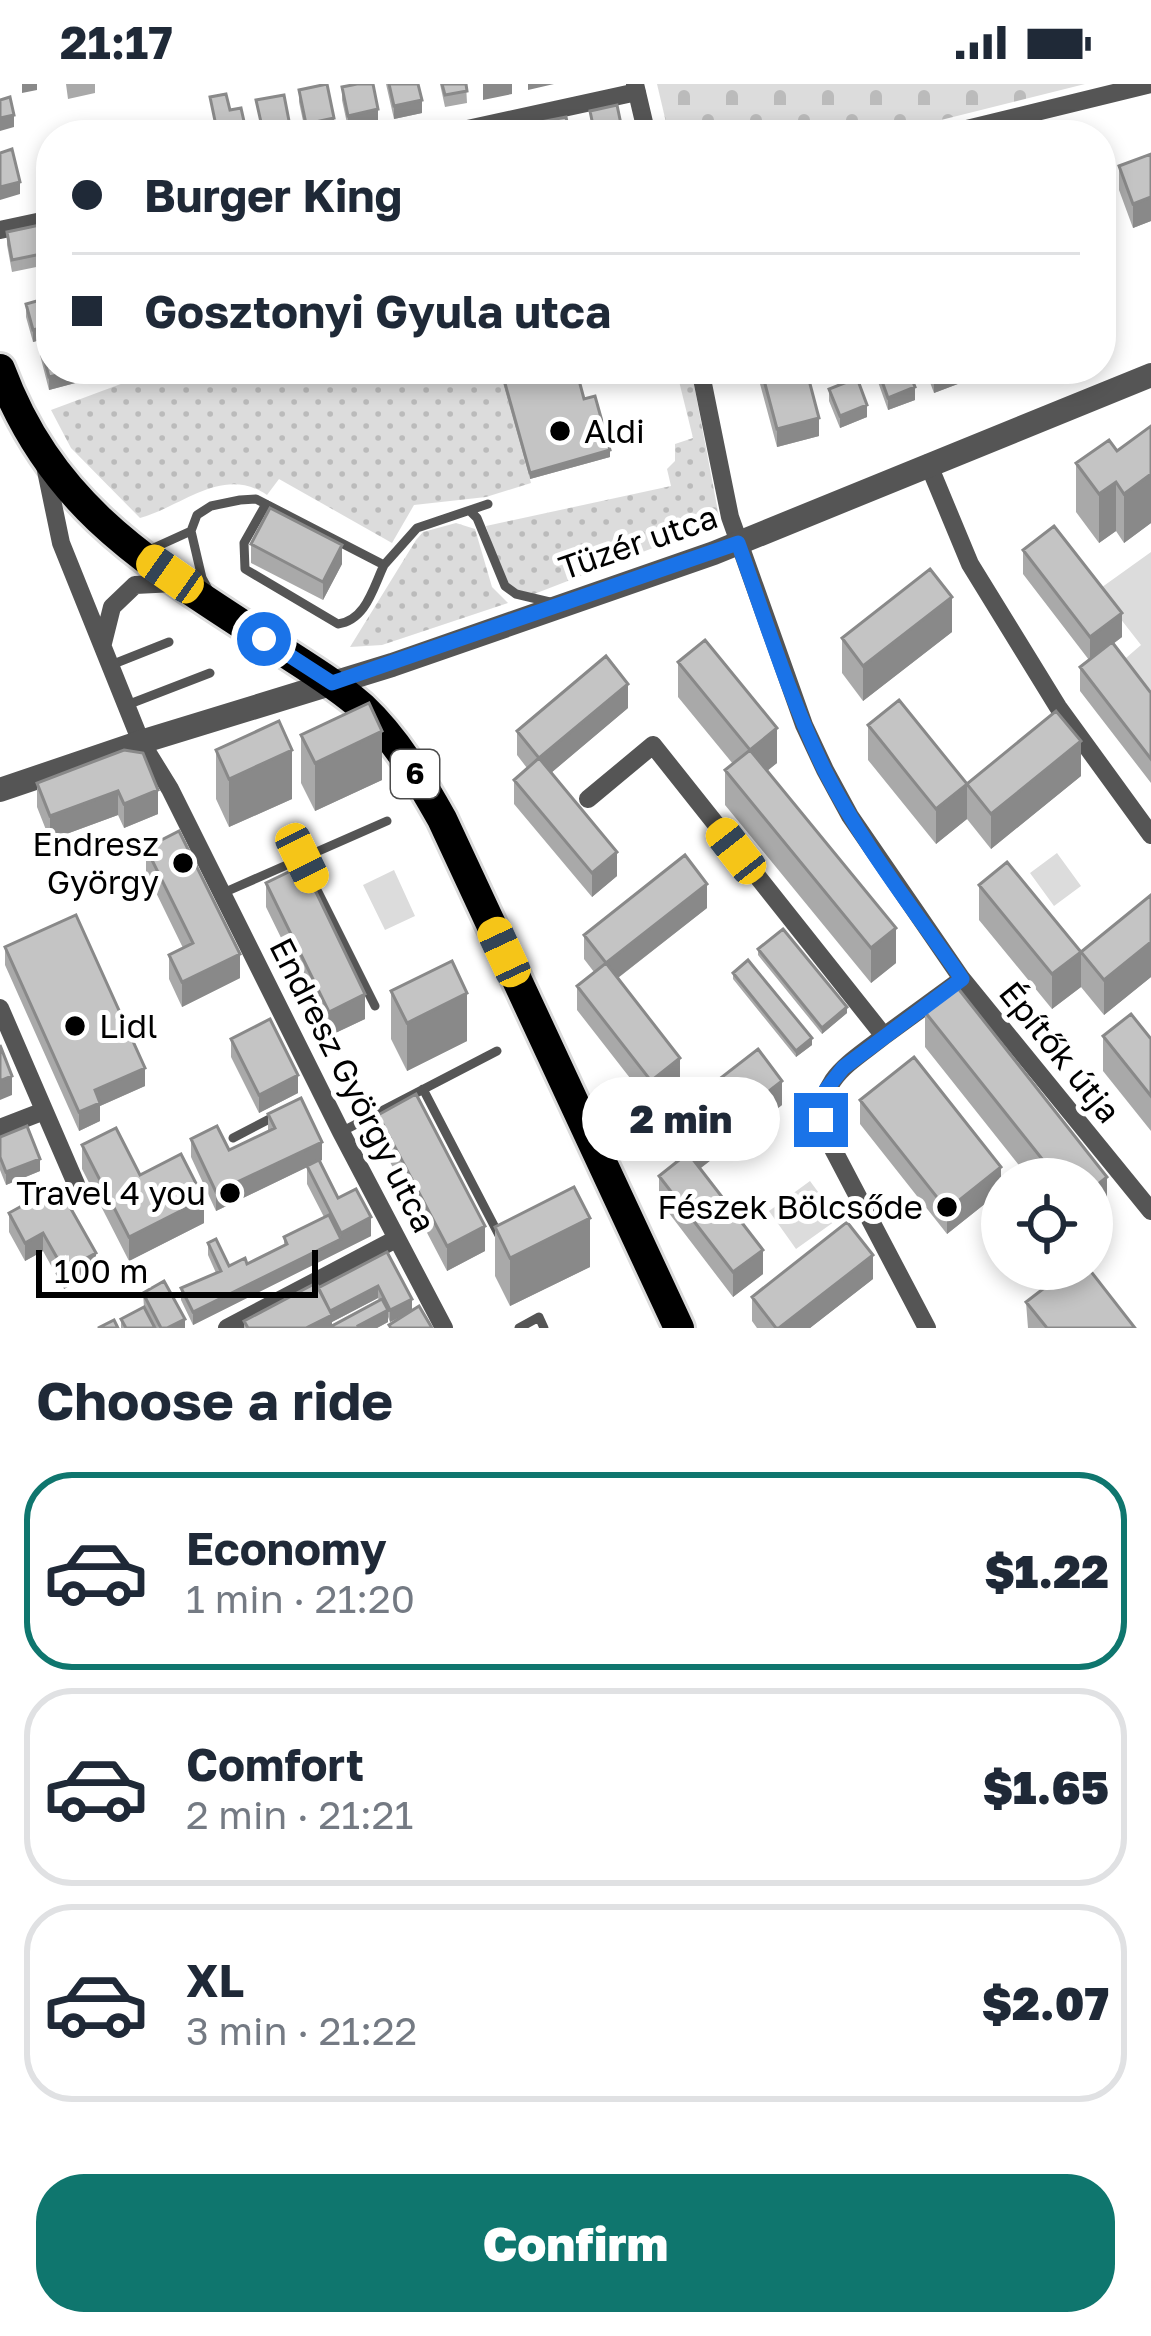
<!DOCTYPE html>
<meta charset="utf-8">
<style>
:root{--surface:#fff;--page:#f6f6f7;--text:#1f2937;--muted:#747a83;--line:#e0e1e3;--accent:#0f766e}
body{margin:0;font-family:"Golos Text",sans-serif;background:var(--page);color:var(--text);height:100vh;display:flex;flex-direction:column;font-size:45px;white-space:nowrap}
*{box-sizing:border-box;margin:0}
p{font-size:39px;color:var(--muted)}
.icon{flex:none;width:66px;height:66px;fill:none;stroke:currentColor;stroke-width:2;stroke-linecap:round;stroke-linejoin:round}
.map{position:relative;height:1244px;overflow:hidden}
.side{display:flex;flex-direction:column;background:var(--surface);flex:1}
.side>*{flex:none}
.top-card{position:absolute;left:36px;top:36px;width:1080px;height:264px;border-radius:48px;box-shadow:0 6px 18px #0003;display:grid;align-content:center;height:264px;padding:0 36px;background:var(--surface)}
.tools{position:absolute;left:981px;top:1074px;display:grid;gap:24px}
.tools a{display:grid;place-items:center;width:132px;height:132px;border-radius:50%;background:var(--surface);box-shadow:0 6px 18px #0003;font-size:60px}
.scale{position:absolute;left:36px;bottom:30px;width:282px;box-sizing:border-box;padding-left:12px;border:6px solid #000;border-top:0;font-size:33px;line-height:42px;white-space:nowrap;color:#000;-webkit-text-stroke:9px #fff;paint-order:stroke}
.end{position:absolute;width:54px;height:54px;margin:-27px;border:15px solid #1a73e8;background:#fff;box-shadow:0 0 0 6px #fff}
.from{border-radius:50%}
.bubble{position:absolute;height:84px;border-radius:42px;background:var(--surface);box-shadow:0 6px 18px #0003;font-size:39px;font-weight:800;line-height:84px;text-align:center}
.car{position:absolute;width:36px;height:72px;margin:-36px -18px;border-radius:15px;box-shadow:0 0 9px 3px #0007;background:linear-gradient(#f5c518 24%,#345 0 40%,#f5c518 0 76%,#345 0 86%,#f5c518 0)}
.top-card b{display:flex;align-items:center;gap:42px;height:114px;font-size:45px}
.top-card b+b{border-top:3px solid var(--line)}
.top-card i{width:30px;height:30px;background:var(--text)}
ul{padding:0;list-style:none}
li{display:flex;align-items:center;gap:36px;height:198px;margin:0 24px 18px;padding:0 12px;border:6px solid var(--line);border-radius:48px}
li div{flex:1}
li b{display:block;font-size:45px}
li em{font-style:normal;font-weight:800}
li.current{border-color:var(--accent)}
li>.icon{width:108px;height:108px;stroke-width:1.5}
h2{padding:0 36px;font-size:54px;line-height:144px}
.primary-button{display:flex;gap:24px;margin-top:auto;padding:24px 36px}
.primary-button a{flex:1;height:138px;border-radius:48px;background:var(--accent);color:#fff;font-size:48px;font-weight:800;line-height:138px;text-align:center}
.status{display:flex;justify-content:space-between;align-items:center;height:84px;padding:0 60px;background:var(--surface);direction:ltr}
.status svg{height:33px;fill:currentColor}
.map>svg:first-child{display:block}
</style>
<div class="status"><b>21:17</b><svg viewBox="0 0 49 12"><path d="M0 12V9h3v3zM5 12V6h3v6zM10 12V3h3v9zM15 12V0h3v12zM26 1h20v11H26zM47 4h2v5h-2z"/></svg></div>
<div class="map">
<svg width="1151" height="1244" viewBox="0 0 1151 1244">
<defs>
<pattern id="grass-dots" width="8" height="8" patternUnits="userSpaceOnUse" patternTransform="scale(3)"><rect width="8" height="8" fill="#dcdcdc"/><path d="M2 2h.1M6 6h.1" fill="none" stroke="#bbb" stroke-width="1.8" stroke-linecap="round"/></pattern>
<pattern id="cemetery-stones" width="16" height="16" patternUnits="userSpaceOnUse" patternTransform="scale(3)"><rect width="16" height="16" fill="#dcdcdc"/><path d="M2 7V4a2 2 0 0 1 4 0v3zM10 15v-3a2 2 0 0 1 4 0v3z" fill="#bbb"/></pattern>
</defs>
<rect width="100%" height="100%" fill="#fff"/>
<!-- grass -->
<path fill="url(#grass-dots)" d="M161,285H499L531,399L486,413L414,421L392,459L279,395L267,411C223,381 183,422 140,434L71,364L51,326Z
M676,285H691L720,438L529,512L505,502L486,442L671,402L667,385L675,377V360L693,354Z
M456,439L475,445L492,503L508,519L382,561L350,563L416,456L423,448Z"/>
<!-- cemetery -->
<path fill="url(#cemetery-stones)" d="M657,0H1085L881,51H669Z"/>
<!-- park -->
<path fill="#dcdcdc" d="M1151,468V623L1119,580L1141,561L1098,506Z
M1057,769L1081,802L1054,822L1030,789Z
M394,786L415,832L385,846L363,801Z
M810,1097L838,1135L796,1165L769,1127Z"/>
<g fill="none" stroke-linecap="round" stroke-linejoin="round">
<!-- primary casing -->
<g stroke="#dbdbdb" stroke-width="36">
<path id="primary" d="M0,285C53,427 152,481 272,560C302,580 335,599 362,623C396,655 420,696 442,735L679,1244"/>
</g>
<!-- service -->
<path stroke="#555" stroke-width="9" d="M266,420L244,459L245,485L338,540C366,536 373,504 384,481
M470,427L477,434L505,502L516,510L554,519
M147,467L191,447
M209,507L202,494L191,447L197,431L211,422L240,416L256,415L384,481L417,444L488,420
M111,581L169,558
M127,621L210,589
M301,774L375,922
M223,809L387,737
M423,1005L501,1155
M341,1048L497,967
M233,1054L279,1030
M519,1244L539,1233L544,1244"/>
<!-- minor -->
<path stroke="#555" stroke-width="18" d="M635,0L647,51
M440,51L637,8
M942,51L1151,0
M0,146L51,135
M700,285L730,433L804,641L825,686L850,732L962,895L1151,1127
M928,379L970,480L1058,623L1151,751
M45,382L61,459L141,658L170,705L341,1048L444,1244
M103,559L112,523L135,501L175,499
M588,715L653,661L884,952C849,980 816,995 823,1046L927,1244
M0,924L76,1100
M884,952L962,895
M0,1044L44,1027
M227,1244L396,1155"/>
<!-- tertiary -->
<path stroke="#555" stroke-width="24" d="M0,706L141,658L392,581L714,469L1151,291"/>
<!-- primary -->
<use href="#primary" stroke="#000" stroke-width="30"/>
</g>
<!-- wall -->
<path fill="#a9a9a9" fill-rule="evenodd" d="M66,0H95V9L68,15Z
M386,0H418L422,29L394,35Z
M440,0H466L467,19L445,23Z
M342,3L378,38L348,44L342,16Z
M299,6L334,47L306,51L299,18Z
M1151,70V137L1133,144L1119,106V82Z
M7,148L51,151V180L12,188L7,161Z
M51,213V253L33,258L26,233V220Z
M40,259L79,298L49,306L40,271Z
M499,285H576L584,315L610,373L530,395Z
M756,285H798L819,352L777,363Z
M925,285H962L963,298L934,309Z
M878,286L915,316L888,326L878,298Z
M829,305L867,333L840,344L829,317Z
M1151,342V439L1124,459L1116,447L1099,459L1076,428V379L1117,367Z
M251,460L342,480L323,516L251,479Z
M1023,466L1122,553L1113,560L1151,609V699L1080,607V583L1089,576L1023,490Z
M952,548L863,617L842,589V554Z
M678,578L777,679L767,686L896,879L871,899L725,721V686L733,680L678,613Z
M628,624L551,689L617,792L592,813L514,720V696L527,684L517,671V647Z
M868,641L967,700L1081,692L991,765L967,735L936,760L868,676Z
M301,651L382,696L315,727L301,699Z
M124,666L158,730L124,744L118,731L50,756L37,723V699Z
M216,666L292,715L229,743L216,715Z
M146,764L240,894L182,923L169,895V871L183,864L146,788Z
M266,799L365,935L329,952L266,823Z
M979,801L1081,868L1151,811V893L1104,931L1081,903L1052,925L979,836Z
M707,824L618,894L680,999L651,1021L577,926V902L594,888L584,875V851Z
M5,863L145,1002L100,1022V1037L79,1047L5,881Z
M758,865L847,929L822,950L758,871Z
M733,889L812,961L796,973L733,895Z
M957,903L1107,1093V1128L1092,1140V1095H1030L925,963V928Z
M391,907L467,957L407,987L391,955Z
M1103,952L1151,955V1047L1103,987Z
M231,955L298,1009L259,1029L231,973Z
M860,1016L1001,1107L947,1150L860,1040Z
M782,1021L700,1084L763,1190L733,1213L659,1116V1092L676,1078L664,1062V1038Z
M268,1030L322,1076L320,1077L338,1114L371,1152L193,1241L181,1216V1204L216,1189L208,1171V1159L229,1182L247,1180L284,1162V1153L324,1133L307,1100V1083L216,1127L191,1073V1055L229,1066L268,1047Z
M378,1031L485,1167L447,1187L378,1055Z
M0,1053L40,1087L6,1101L0,1086Z
M82,1061L140,1091L204,1139L129,1177L82,1085Z
M58,1102L96,1187L64,1205L43,1167L25,1177L9,1148V1129Z
M495,1143L590,1183L510,1222L495,1192Z
M387,1168L412,1227L432,1244H389V1241L407,1230L390,1238L388,1233V1238L377,1244H244V1237L318,1204ZM378,1214L379,1216L332,1242V1238Z
M873,1195L810,1244H757L752,1237V1213Z
M143,1209L185,1244H121V1235L144,1223Z
M1026,1218L1135,1244H1028Z"/>
<!-- shaded-wall -->
<path fill="#898989" d="M22,0H37V6L22,9Z
M483,0H512V10L483,16Z
M528,0H554L528,6Z
M422,16V29L394,35V22Z
M378,25V38L348,44V32Z
M14,31V43L0,47V34Z
M334,34V47L306,51V40Z
M290,42V51H263V47Z
M622,45V51H595Z
M20,98V110L0,116V103Z
M1151,113V137L1133,144V120Z
M1104,179V197L1101,198V180Z
M51,241V253L33,258V246Z
M981,285H999L981,292Z
M79,286V298L49,306V293Z
M963,286V298L934,309V297Z
M915,303V316L888,326V314Z
M867,321V333L840,344V332Z
M819,334V352L777,363V345Z
M610,366V373L530,395V389Z
M1151,390V439L1124,459V410Z
M1116,398V447L1099,459V410Z
M342,461V480L323,516V498Z
M952,513V548L863,617V582Z
M1122,529V553L1090,577V553Z
M628,600V624L539,699V674Z
M777,644V679L750,701V666Z
M382,647V696L315,727V679Z
M1081,657V692L991,765V730Z
M292,666V715L229,743V695Z
M967,700V735L936,760V725Z
M158,706V730L124,744V720Z
M118,707V731L50,756V732Z
M617,768V792L592,813V789Z
M707,800V824L606,903V879Z
M896,844V879L871,899V864Z
M1151,858V893L1104,931V896Z
M1081,868V903L1052,925V890Z
M240,870V894L182,923V898Z
M467,909V957L407,987V939Z
M365,910V935L329,952V928Z
M847,923V929L822,950V944Z
M812,954V961L796,973V967Z
M680,974V999L651,1021V997Z
M145,984V1002L100,1022V1037L79,1047V1028L95,1006Z
M298,991V1009L259,1029V1011Z
M12,992V1011L0,1016V997Z
M782,997V1021L688,1094V1069Z
M322,1058V1076L216,1127V1108Z
M40,1075V1087L6,1101V1088Z
M1001,1083V1107L947,1150V1126Z
M1107,1093V1128L1092,1140V1105Z
M204,1115V1139L129,1177V1153Z
M371,1133V1152L341,1167V1149Z
M590,1134V1183L510,1222V1174Z
M485,1142V1167L447,1187V1162Z
M43,1149V1167L25,1177V1159Z
M341,1155V1167L193,1241V1228Z
M763,1166V1190L733,1213V1188Z
M96,1169V1187L64,1205V1186Z
M873,1171V1195L810,1244H779Z
M378,1202V1214L332,1238V1244H306L328,1228Z
M412,1215V1227L390,1238V1226Z
M388,1226V1238L377,1244H358V1242Z
M185,1235V1244H167Z"/>
<!-- building -->
<path fill="#c4c4c4" stroke="#898989" stroke-width="3" d="M327,0L334,34L306,40L299,6Z
M357,0H373L378,25L348,32L342,3Z
M389,0H418L422,16L394,22Z
M442,0H466L467,7L445,11Z
M226,10L230,26L241,24L247,51H218L210,13Z
M284,11L290,42L263,47L256,16Z
M10,13L14,31L0,34V16Z
M617,21L622,45L595,51L590,27Z
M566,33L570,51H539L536,39Z
M198,38L201,51H172L170,43Z
M522,42L523,51H495L494,47Z
M12,65L20,98L0,103V69Z
M1151,70V113L1133,120L1119,82Z
M49,139L51,168L12,176L7,148Z
M51,213V241L33,246L26,220Z
M51,256V285L79,286L49,293L40,259Z
M501,285H576L584,315L595,312L610,366L530,389Z
M761,285H798L802,298L809,296L819,334L777,345Z
M880,285H908L915,303L888,314L878,286Z
M930,285H962L963,286L934,297Z
M857,294L867,321L840,332L829,305Z
M1151,342V390L1124,410L1116,398L1099,410L1076,379L1109,356L1117,367Z
M270,424L342,461L323,498L251,460Z
M1054,442L1122,529L1090,553L1023,466Z
M930,485L952,513L863,582L842,554Z
M705,556L777,644L750,666L678,578Z
M1112,558L1151,609V675L1080,583Z
M606,572L628,600L539,674L617,768L592,789L514,696L539,674L517,647Z
M899,616L967,700L1056,627L1081,657L991,730L967,700L936,725L868,641Z
M369,619L382,647L315,679L301,651Z
M279,637L292,666L229,695L216,666Z
M124,666L143,669L158,706L124,720L118,707L50,732L37,699Z
M750,666L896,844L871,864L725,686Z
M179,747L240,870L182,898L169,871L193,859L146,764Z
M685,771L707,800L606,879L584,851Z
M1007,778L1081,868L1052,890L979,801Z
M303,781L365,910L329,928L266,799Z
M1151,811V858L1104,896L1081,868Z
M76,831L145,984L95,1006L100,1019L79,1028L5,863Z
M783,845L847,923L822,944L758,865Z
M748,876L812,954L796,967L733,889Z
M452,877L467,909L407,939L391,907Z
M606,879L680,974L651,997L577,902Z
M957,903L1107,1093L1092,1105V1095H1058L925,928Z
M1131,930L1151,955V1012L1103,952Z
M270,935L298,991L259,1011L231,955Z
M0,961L12,992L0,997Z
M758,965L782,997L688,1069L763,1166L733,1188L659,1092L688,1069L664,1038Z
M914,973L1001,1083L947,1126L860,1016Z
M416,1010L485,1142L447,1162L378,1031Z
M301,1014L322,1058L216,1108L191,1055L217,1042L229,1066L275,1044L268,1030Z
M27,1042L40,1075L6,1088L0,1073V1053Z
M116,1044L140,1091L181,1070L204,1115L129,1153L82,1061Z
M319,1076L338,1114L356,1105L371,1133L341,1149L307,1082Z
M58,1102L96,1169L64,1186L43,1149L25,1159L9,1129Z
M574,1103L590,1134L510,1174L495,1143Z
M329,1131L341,1155L193,1228L181,1204L221,1187L208,1159L216,1155L229,1182L245,1174L247,1180L287,1160L284,1153Z
M847,1138L873,1171L779,1244H776L752,1213Z
M387,1168L412,1215L390,1226L378,1202L330,1227L318,1204Z
M1069,1185H1089L1135,1244H1047L1026,1218Z
M164,1197L185,1235L167,1244H161L143,1209Z
M316,1199L332,1231L306,1244H248L244,1237Z
M382,1215L388,1226L358,1242L359,1244H333L332,1242Z
M419,1222L432,1244H391L389,1241Z
M144,1223L155,1244H126L121,1235Z
M114,1236L118,1244H98Z"/>
<g fill="none" stroke-linecap="round" stroke-linejoin="round">
<!-- route -->
<path stroke="#1a73e8" stroke-width="15" d="M264,555L332,599L738,459C765,534 789,613 824,685C861,759 915,827 962,895L843,984L825,1007L821,1036"/>
</g>
<!-- markers -->
<g fill="#000" stroke="#fff" stroke-width="4.5">
<circle cx="560" cy="347" r="12"/>
<circle cx="183" cy="779" r="12"/>
<circle cx="75" cy="942" r="12"/>
<circle cx="230" cy="1109" r="12"/>
<circle cx="947" cy="1123" r="12"/>
</g>
<g text-anchor="middle" stroke-width="10" stroke-linejoin="round" paint-order="stroke">
<!-- shield labels -->
<rect fill="#fff" stroke="#4c4c4c" stroke-width="3" x="391" y="666" width="48" height="48" rx="9"/>
<g font-size="30" font-weight="bold" fill="#000">
<text x="415" y="700">6</text>
</g>
<!-- poi labels -->
<g font-size="33" fill="#000" stroke="#fff" text-anchor="end">
<text x="584" y="359" text-anchor="start">Aldi</text>
<text x="159" y="772">Endresz<tspan x="159" dy="38">György</tspan></text>
<text x="99" y="954" text-anchor="start">Lidl</text>
<text x="206" y="1121">Travel 4 you</text>
<text x="923" y="1135">Fészek Bölcsőde</text>
</g>
<!-- street labels -->
<g font-size="33" fill="#000" stroke="#fff">
<text transform="translate(638 458) rotate(-19)" y="12">Tüzér utca</text>
<text transform="translate(1060 968) rotate(51)" y="12">Építők útja</text>
<text transform="translate(353 1001) rotate(63)" y="12">Endresz György utca</text>
</g>
</g>
</svg>
<div class="tools">
<a><svg class="icon" aria-label="locate" viewBox="0 0 24 24"><circle cx="12" cy="12" r="6"/><path d="M12 2v4M12 18v4M2 12h4M18 12h4"/></svg></a>
</div>
<div class="scale">100 m</div>
<i class="end from" style="left:264px;top:555px"></i>
<i class="end" style="left:821px;top:1036px"></i>
<div class="bubble" style="left:582px;top:993px;width:198px">2 min</div>
<i class="car" style="left:170px;top:490px;rotate:305deg"></i>
<i class="car" style="left:736px;top:767px;rotate:322deg"></i>
<i class="car" style="left:302px;top:774px;rotate:154deg"></i>
<i class="car" style="left:504px;top:868px;rotate:335deg"></i>
<div class="top-card">
<b><i class="from"></i>Burger King</b>
<b><i></i>Gosztonyi Gyula utca</b>
</div>
</div>
<section class="side">
<h2>Choose a ride</h2>
<ul>
<li class="current"><svg class="icon" aria-label="car" viewBox="0 0 24 24"><path d="M5 17H2v-5l4-1 3-4h7l3 4 3 1v5h-3M9 17h6M6 11h13"/><circle cx="7" cy="17" r="2"/><circle cx="17" cy="17" r="2"/></svg><div><b>Economy</b><p>1 min · 21:20</p></div><em>$1.22</em></li>
<li><svg class="icon" aria-label="car" viewBox="0 0 24 24"><path d="M5 17H2v-5l4-1 3-4h7l3 4 3 1v5h-3M9 17h6M6 11h13"/><circle cx="7" cy="17" r="2"/><circle cx="17" cy="17" r="2"/></svg><div><b>Comfort</b><p>2 min · 21:21</p></div><em>$1.65</em></li>
<li><svg class="icon" aria-label="car" viewBox="0 0 24 24"><path d="M5 17H2v-5l4-1 3-4h7l3 4 3 1v5h-3M9 17h6M6 11h13"/><circle cx="7" cy="17" r="2"/><circle cx="17" cy="17" r="2"/></svg><div><b>XL</b><p>3 min · 21:22</p></div><em>$2.07</em></li>
</ul>
<div class="primary-button"><a>Confirm</a></div>
</section>
